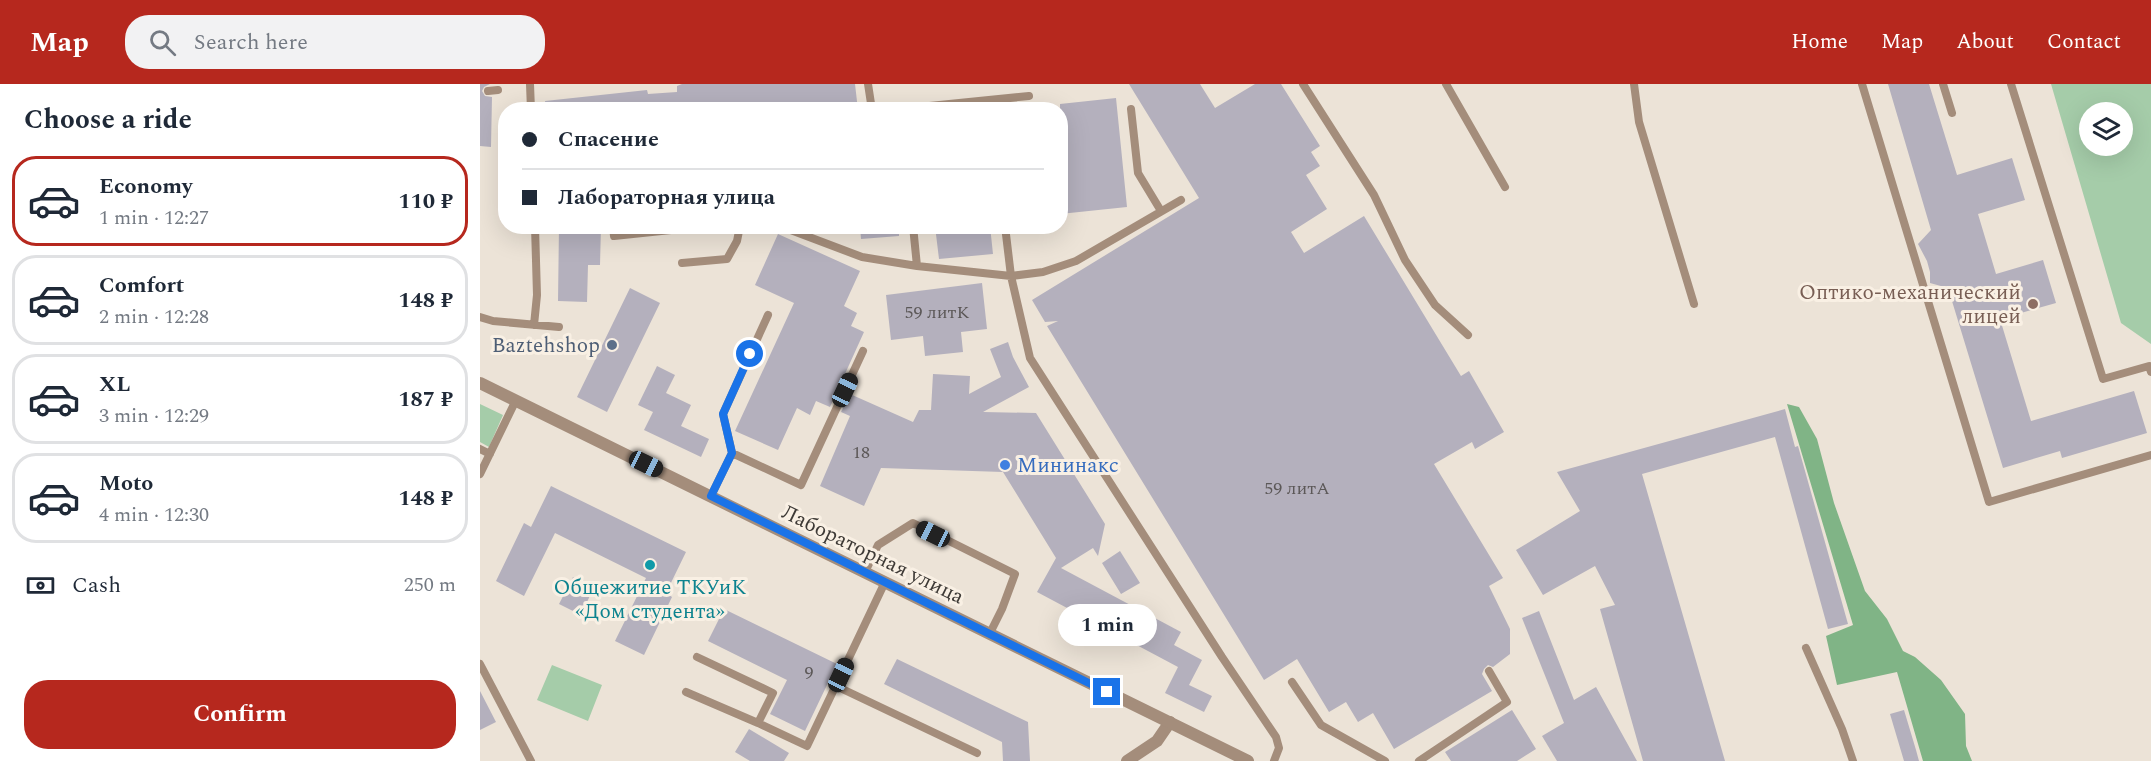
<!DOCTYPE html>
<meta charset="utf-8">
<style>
:root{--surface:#fff;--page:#f2f2f3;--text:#1f2937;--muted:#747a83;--line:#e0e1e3;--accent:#b6281e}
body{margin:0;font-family:Spectral,serif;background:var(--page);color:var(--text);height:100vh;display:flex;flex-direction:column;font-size:22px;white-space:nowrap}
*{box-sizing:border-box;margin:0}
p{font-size:20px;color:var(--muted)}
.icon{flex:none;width:33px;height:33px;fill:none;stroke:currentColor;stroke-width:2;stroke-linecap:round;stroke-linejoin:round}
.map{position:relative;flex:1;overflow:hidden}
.sheet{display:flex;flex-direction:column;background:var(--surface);width:480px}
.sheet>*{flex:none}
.guide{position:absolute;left:18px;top:18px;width:570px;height:132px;border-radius:24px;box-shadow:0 6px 24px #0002;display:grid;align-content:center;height:132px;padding:0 24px;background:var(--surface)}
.controls{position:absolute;left:1599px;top:18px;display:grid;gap:12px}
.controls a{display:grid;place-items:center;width:54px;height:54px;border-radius:50%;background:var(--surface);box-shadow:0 6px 24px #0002;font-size:30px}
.end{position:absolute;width:27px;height:27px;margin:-14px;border:8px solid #1a73e8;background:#fff;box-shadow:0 0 0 3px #fff}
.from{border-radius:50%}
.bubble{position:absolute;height:42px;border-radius:21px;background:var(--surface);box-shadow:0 6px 24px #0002;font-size:20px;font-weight:700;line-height:42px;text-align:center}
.car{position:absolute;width:18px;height:36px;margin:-18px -9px;border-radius:8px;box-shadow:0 0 4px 2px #0007;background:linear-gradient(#222 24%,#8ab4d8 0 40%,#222 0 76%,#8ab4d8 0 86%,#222 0)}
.guide b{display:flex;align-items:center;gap:21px;height:57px;font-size:22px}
.guide b+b{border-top:2px solid var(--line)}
.guide i{width:15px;height:15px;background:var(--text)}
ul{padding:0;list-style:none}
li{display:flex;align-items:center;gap:18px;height:90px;margin:0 12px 9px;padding:0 12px;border:3px solid var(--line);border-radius:24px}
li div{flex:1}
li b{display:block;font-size:22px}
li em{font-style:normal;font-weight:700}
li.active{border-color:var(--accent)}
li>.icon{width:54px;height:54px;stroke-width:1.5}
h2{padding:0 24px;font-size:27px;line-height:72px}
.pay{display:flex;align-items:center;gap:15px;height:66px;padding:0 24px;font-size:22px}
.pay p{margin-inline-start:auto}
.cta{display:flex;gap:12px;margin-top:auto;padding:12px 24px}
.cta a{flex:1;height:69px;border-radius:24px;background:var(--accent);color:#fff;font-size:24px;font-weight:700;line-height:69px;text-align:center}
header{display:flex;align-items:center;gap:36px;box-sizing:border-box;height:84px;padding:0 30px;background:var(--accent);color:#fff}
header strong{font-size:28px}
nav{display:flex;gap:33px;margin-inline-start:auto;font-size:21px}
.search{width:420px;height:54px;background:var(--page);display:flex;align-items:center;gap:15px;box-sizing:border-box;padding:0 21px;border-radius:24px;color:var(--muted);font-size:22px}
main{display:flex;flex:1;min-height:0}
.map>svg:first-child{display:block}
</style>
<header>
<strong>Map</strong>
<div class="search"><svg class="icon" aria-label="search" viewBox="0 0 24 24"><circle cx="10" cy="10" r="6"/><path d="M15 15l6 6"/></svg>Search here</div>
<nav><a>Home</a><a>Map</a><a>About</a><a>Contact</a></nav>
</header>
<main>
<section class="sheet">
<h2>Choose a ride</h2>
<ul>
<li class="active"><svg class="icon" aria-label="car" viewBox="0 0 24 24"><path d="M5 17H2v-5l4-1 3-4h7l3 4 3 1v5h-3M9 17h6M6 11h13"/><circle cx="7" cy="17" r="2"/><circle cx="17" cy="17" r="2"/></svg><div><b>Economy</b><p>1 min · 12:27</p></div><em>110 ₽</em></li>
<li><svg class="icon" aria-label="car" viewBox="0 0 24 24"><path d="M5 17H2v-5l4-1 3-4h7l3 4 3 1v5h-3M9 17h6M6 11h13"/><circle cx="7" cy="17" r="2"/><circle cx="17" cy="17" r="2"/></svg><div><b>Comfort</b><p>2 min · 12:28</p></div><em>148 ₽</em></li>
<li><svg class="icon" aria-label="car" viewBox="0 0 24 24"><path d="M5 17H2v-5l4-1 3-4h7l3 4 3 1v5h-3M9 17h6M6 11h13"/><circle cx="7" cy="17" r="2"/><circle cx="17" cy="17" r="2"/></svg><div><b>XL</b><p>3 min · 12:29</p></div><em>187 ₽</em></li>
<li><svg class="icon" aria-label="car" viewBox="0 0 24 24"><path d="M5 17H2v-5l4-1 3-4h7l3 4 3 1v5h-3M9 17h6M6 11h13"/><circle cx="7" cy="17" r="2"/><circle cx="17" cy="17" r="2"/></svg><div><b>Moto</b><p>4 min · 12:30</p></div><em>148 ₽</em></li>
</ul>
<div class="pay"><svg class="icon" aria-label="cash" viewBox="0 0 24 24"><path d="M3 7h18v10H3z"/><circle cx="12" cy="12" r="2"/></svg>Cash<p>250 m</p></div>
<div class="cta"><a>Confirm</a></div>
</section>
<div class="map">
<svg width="1671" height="677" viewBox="0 0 1671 677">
<rect width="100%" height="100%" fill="#ece3d7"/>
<!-- green -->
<path fill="#a5cca9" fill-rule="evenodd" d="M1571,0H1671V260L1641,239ZM1610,28H1642V62H1610Z
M0,320L23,331L9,363L0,358Z
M72,581L122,601L108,637L57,616Z"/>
<!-- forest -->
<path fill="#80b486" d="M1307,320L1319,323L1337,355L1354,419L1385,507L1407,535L1423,567L1435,573L1461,596L1485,630L1486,662L1492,677H1443L1417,588L1357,601L1346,552L1373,541Z"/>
<!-- building -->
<path fill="#b4b0bd" d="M0,0H10L4,3L2,7L5,12L12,13L11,63L0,62Z
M202,0H375L378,26H66L65,17L167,6L168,10L197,8V2Z
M649,0H720L735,24L775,0H801L840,62L831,68L840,82L826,91L847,125L811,148L824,169L884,132L981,292L989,287L1024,348L995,365L992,358L954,380L1023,494L1009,502L1030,545V570L1013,583L1008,581L1004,585L1002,590L1012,607L914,665L893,629L878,638L866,618L849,628L817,575L784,596L567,242L578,237L565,238L552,216L719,114Z
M1408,0H1449L1477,91L1532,74L1545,116L1498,130L1516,190L1563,176L1576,219L1520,235L1551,337L1654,307L1667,349L1582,374L1580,367L1523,384L1468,204L1450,199V188L1447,177L1438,160L1451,146Z
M636,14L647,123L580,130V20Z
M79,142H121L120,181H108L107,218L78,217Z
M380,142H419V152L381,155Z
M455,142H510L513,170L459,175Z
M298,150L380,187L364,222L377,229L371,242L384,248L350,323L336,317L330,331L317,324L298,366L255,347L314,219L275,201Z
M502,199L507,245L481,248L483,268L445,272L443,252L411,256L406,211Z
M150,204L180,219L127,328L97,313Z
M528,258L533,273L549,303L503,328L556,329L625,440L618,472L613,464L581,484L701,548L694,561L722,576L709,601L732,612L724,628L685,609L698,583L557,508L576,474L523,388L401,384L384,422L340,402L370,332L361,328L370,310L433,338L439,326H451L453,290L490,292L489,310L521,293L510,265Z
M177,282L195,291L186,309L211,321L201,342L229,355L221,373L164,346L173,328L158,321Z
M1305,325L1315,363L1318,362L1368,540L1348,545L1295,353L1162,390L1245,677H1163L1120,525L1135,521L1115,482L1063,511L1036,466L1100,427L1077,388Z
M71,402L206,468L186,509L192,513L164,571L135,557L166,494L75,449L44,512L16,497L44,439L51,443Z
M640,467L660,499L641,510L622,479Z
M93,493L114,503L101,531L79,520Z
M244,525L357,580L325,647L290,630L307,596L228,557Z
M1059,527L1094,616L1116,603L1157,677H1077L1062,652L1084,639L1042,534Z
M417,575L548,638L550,677H523L522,658L404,600Z
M0,607L16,638L0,646Z
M1032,626L1056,665L1037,677H971L965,668Z
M1424,626L1436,666L1439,677H1424L1410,630Z
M269,645L309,669L304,677H270L255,668Z"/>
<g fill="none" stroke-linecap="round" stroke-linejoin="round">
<!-- service -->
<path stroke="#a48d7b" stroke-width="8" d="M50,0L51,26
M388,0L392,26
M823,0L894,111L925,176L955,221L988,251
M966,0L1025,103
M1154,0L1159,38L1214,220
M1382,0L1509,418L1671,371
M1463,0L1472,29
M1531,0L1623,295L1669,282L1671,288
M8,7L18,6
M651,25L658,89L681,127
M410,26L549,12
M133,142L134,152L229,142
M300,142L382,173L437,182L531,192L563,188L596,177L701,116
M433,142L437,182
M525,142L531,192L550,274L742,573L796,653L799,664L794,677
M202,179L247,175L257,157L260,142
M288,231L243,330L252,369L321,401L383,267
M0,233L13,237L79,243
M54,241L57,211L55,142
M0,365L10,370
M0,390L36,316
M231,412L252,369
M385,488L398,461L433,439L535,490L522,525L510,549
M1326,564L1362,645L1373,677
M217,573L293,609L278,639L327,662L405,498
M0,580L51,677
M812,598L841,641L905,677
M356,602L497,669
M206,608L278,639
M939,677L1027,618L1009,587"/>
<!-- minor -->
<path stroke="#a48d7b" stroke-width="12" d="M647,677L677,657L690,638"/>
<!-- tertiary -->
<path stroke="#a48d7b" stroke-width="12" d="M0,299L768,677"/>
</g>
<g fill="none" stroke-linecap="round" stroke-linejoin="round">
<!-- route -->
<path stroke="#1a73e8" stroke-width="8" d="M270,270L243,330L252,369L231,412L627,608"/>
</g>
<!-- markers -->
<circle fill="#8d6e63" stroke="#f9f0e4" stroke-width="2" cx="1553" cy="220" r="6"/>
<circle fill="#5c6f8a" stroke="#f9f0e4" stroke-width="2" cx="132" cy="261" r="6"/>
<circle fill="#3f7fe0" stroke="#f9f0e4" stroke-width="2" cx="525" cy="381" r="6"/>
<circle fill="#0f9aa8" stroke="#f9f0e4" stroke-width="2" cx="170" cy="481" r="6"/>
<g text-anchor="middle" stroke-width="6" stroke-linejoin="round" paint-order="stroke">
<!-- number labels -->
<g font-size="18" fill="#5c5858">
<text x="457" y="234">59 литК</text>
<text x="381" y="374">18</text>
<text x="817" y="410">59 литА</text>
<text x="329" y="594">9</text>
</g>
<!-- education labels -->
<g font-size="21" fill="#785e54" stroke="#f9f0e4" text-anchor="end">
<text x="1541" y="215">Оптико-механический<tspan x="1541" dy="24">лицей</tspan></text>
</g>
<!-- service labels -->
<g font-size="21" fill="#4e5e75" stroke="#f9f0e4" text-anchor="end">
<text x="120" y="268">Baztehshop</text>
</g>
<!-- shop labels -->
<g font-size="21" fill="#366cbe" stroke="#f9f0e4" text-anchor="start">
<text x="537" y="388">Мининакс</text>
</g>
<!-- street labels -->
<g font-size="21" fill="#3e3a36" stroke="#f9f0e4">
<text transform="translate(393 470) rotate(26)" y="7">Лабораторная улица</text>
</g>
<!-- culture labels -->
<g font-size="21" fill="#0d838f" stroke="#f9f0e4">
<text x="170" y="510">Общежитие ТКУиК<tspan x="170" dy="24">«Дом студента»</tspan></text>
</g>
</g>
</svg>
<div class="controls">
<a><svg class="icon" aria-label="layers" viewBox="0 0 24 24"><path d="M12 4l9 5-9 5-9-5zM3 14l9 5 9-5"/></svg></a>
</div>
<i class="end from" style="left:270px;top:270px"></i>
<i class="end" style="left:627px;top:608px"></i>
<div class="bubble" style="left:578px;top:520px;width:99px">1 min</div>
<i class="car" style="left:365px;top:306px;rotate:25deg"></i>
<i class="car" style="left:166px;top:380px;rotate:116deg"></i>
<i class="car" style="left:453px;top:450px;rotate:296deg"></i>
<i class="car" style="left:361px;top:591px;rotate:25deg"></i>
<div class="guide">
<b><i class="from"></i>Спасение</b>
<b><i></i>Лабораторная улица</b>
</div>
</div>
</main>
